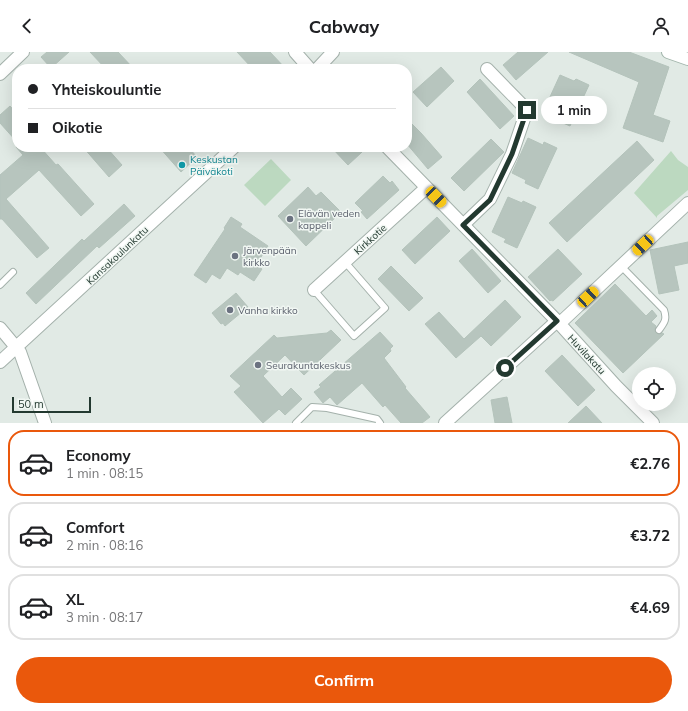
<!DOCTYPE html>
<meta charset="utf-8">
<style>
:root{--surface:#fff;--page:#f6f6f6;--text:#202124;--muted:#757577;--line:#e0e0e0;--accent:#ea580c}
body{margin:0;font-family:Mulish,sans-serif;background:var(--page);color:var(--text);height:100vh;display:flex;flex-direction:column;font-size:15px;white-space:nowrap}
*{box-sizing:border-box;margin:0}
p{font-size:13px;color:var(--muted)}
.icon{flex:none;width:22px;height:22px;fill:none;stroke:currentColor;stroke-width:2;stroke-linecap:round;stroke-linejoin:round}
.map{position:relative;height:371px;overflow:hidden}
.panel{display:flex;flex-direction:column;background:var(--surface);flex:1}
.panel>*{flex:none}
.top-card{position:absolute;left:12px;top:12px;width:400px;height:88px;border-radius:16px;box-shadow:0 4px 16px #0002;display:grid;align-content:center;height:88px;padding:0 16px;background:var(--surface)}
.fabs{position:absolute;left:632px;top:315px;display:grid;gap:8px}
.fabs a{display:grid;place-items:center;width:44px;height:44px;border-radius:50%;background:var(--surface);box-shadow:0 4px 16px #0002;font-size:20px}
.scale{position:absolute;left:12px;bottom:10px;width:79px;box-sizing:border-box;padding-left:4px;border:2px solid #233930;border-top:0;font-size:11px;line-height:14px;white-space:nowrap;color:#233930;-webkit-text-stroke:3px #f1f7f3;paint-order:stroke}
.end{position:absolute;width:18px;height:18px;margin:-9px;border:5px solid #233930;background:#fff;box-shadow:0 0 0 2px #fff}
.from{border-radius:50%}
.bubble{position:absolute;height:28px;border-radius:14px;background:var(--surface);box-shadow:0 4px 16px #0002;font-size:13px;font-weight:700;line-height:28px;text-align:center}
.car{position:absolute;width:12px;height:24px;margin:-12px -6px;border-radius:5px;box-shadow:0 0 3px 1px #0007;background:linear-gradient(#f5c518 24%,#345 0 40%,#f5c518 0 76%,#345 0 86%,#f5c518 0)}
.top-card b{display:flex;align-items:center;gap:14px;height:38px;font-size:15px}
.top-card b+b{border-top:1px solid var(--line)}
.top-card i{width:10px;height:10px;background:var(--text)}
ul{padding:7px 0 0;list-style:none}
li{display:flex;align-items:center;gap:12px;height:66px;margin:0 8px 6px;padding:0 8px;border:2px solid var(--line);border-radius:16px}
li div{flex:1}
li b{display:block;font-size:15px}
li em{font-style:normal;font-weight:700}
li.on{border-color:var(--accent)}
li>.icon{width:36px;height:36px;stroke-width:1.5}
.button{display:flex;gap:8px;margin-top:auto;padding:8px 16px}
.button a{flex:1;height:46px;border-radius:24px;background:var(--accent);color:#fff;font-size:16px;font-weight:700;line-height:46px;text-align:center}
header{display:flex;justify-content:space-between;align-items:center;height:52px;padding:0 16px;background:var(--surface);font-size:18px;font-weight:700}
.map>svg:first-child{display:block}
</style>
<header><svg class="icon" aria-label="back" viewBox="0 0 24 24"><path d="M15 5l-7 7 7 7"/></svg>Cabway<svg class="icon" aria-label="person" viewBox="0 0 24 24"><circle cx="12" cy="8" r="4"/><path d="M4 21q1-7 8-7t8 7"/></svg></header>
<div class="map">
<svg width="688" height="371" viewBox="0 0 688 371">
<rect width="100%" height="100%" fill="#e1eae5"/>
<!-- green -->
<path fill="#bcd9c0" d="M671,99L678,108L688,115V138L657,164V166L634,141Z
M271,107L291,128L265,154L244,133Z"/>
<!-- building -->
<path fill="#b7c5be" stroke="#b4c3bb" d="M47,0H69L51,16L41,5Z
M90,0H118L134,17H106Z
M237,0H270L286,17H253Z
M518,0H548L516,28L503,13Z
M569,0H629L669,15L653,63L670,69L663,90L623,76L639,30Z
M441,15L454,29L427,55L413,40Z
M560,23L574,29L576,27L589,33L570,74L556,68L558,65L544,58Z
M480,27L514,64L500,77L467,40Z
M10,54L17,62V90L0,71V63Z
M407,67L421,81L442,105L428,117L407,92Z
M528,86L543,93L544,90L557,96L538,137L525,131L526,128L512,121Z
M491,87L504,100L464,139L451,126Z
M637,89L654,108L567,190L549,171Z
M16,95H40L56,113L58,112L94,152L81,164L39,118L6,147L49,196L37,206L2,167H0V123L23,103Z
M83,95H106L122,113L109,125Z
M159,95H188L197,105L181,120Z
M331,95H357L362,100L348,113Z
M383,124L390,131L392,129L399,138L367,167L361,160L363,159L355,151Z
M308,135L316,144L321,140L341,160L306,194L278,164Z
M508,145L522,151L523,149L536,155L517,196L504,190L506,187L492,180Z
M124,152L135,164L99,196L97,194L36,252L26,241L82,187L84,189Z
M231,165L242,172L240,175L268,194L256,213L262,217L254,229L240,220L238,223L227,216L220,227L212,222L206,231L194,223L225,177L224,176Z
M437,165L450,179L415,212L402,198Z
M688,190V211L674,214L679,238L659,242L650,198Z
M472,197L501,229L488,241L459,209Z
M558,197L582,222L553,249L551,248L550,249L528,225Z
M391,214L423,246L409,259L378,227Z
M615,232L646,264L652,258L657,264L651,270L656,274L655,278L656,281L659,282L662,281L664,282L623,321L575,271Z
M236,241L248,255L225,274L223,271L221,272L212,261Z
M505,248L521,265L491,294L481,284L456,306L425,272L439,260L464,287Z
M331,278L341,288L304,323L285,303L263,324L282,345L291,336L302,347L285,363L279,357L263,371L234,340L241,334L230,324L274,283L277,286L327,281Z
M380,280L393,294L390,297L391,299L384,306L406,335L405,336L430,365L422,371H401L385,353L383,355L362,331L337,353L330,345L323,351L314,340L321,335L319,333Z
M562,303L595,338L578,354L545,319Z
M507,345L512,371H495L491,348Z
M586,354L602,371H568Z"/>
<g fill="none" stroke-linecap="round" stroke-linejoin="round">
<!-- service casing -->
<g stroke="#a4b1ab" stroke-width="8">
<path id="service" d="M621,214L664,258C667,267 665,270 659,278
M0,233L13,220
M314,238L354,284L385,256L345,210
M296,371L312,355L327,356L377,367L380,371"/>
</g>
<!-- minor casing -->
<g stroke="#a4b1ab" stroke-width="14">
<path id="minor" d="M295,0L310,17
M317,17L333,0
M0,22L23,0
M387,95L557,269L616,334L653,371
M463,173L490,147L512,102L527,58L487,17
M314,238L426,136
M559,272L688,151
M0,276L20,300L45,371
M0,310L234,95
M445,371L557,269"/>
</g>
<!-- secondary casing -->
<g stroke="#a1b5ab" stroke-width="14">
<path id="secondary" d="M668,0L688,7"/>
</g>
<!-- service -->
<use href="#service" stroke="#fff" stroke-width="6"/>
<!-- minor -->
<use href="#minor" stroke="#fff" stroke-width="12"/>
<!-- secondary -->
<use href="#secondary" stroke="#fff" stroke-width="12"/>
</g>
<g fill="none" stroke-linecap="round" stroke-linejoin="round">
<!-- route -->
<path stroke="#233930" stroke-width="5" d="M505,316L557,269L463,173L490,148L512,102L527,58"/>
</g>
<!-- markers -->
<circle fill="#0f9aa8" stroke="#f1f7f3" stroke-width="1.5" cx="182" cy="113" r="4"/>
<g fill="#6b7280" stroke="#f1f7f3" stroke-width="1.5">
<circle cx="290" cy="167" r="4"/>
<circle cx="235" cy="204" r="4"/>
<circle cx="230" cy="258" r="4"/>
<circle cx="258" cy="313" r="4"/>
</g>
<g text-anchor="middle" stroke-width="3" stroke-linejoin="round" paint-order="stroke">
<!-- culture labels -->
<g font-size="10" fill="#0d838f" stroke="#f1f7f3" text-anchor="start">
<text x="190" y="111">Keskustan<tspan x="190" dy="12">Päiväkoti</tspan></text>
</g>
<!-- worship labels -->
<g font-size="10" fill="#5b616d" stroke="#f1f7f3" text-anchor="start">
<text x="298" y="165">Elävän veden<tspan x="298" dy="12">kappeli</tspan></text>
<text x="243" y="202">Järvenpään<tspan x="243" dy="12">kirkko</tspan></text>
<text x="238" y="262">Vanha kirkko</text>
<text x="266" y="317">Seurakuntakeskus</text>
</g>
<!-- street labels -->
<g font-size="10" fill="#233930" stroke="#f1f7f3">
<text transform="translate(370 187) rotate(-42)" y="4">Kirkkotie</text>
<text transform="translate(117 203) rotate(-43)" y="4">Kansakoulunkatu</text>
<text transform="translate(587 302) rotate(47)" y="4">Huvilakatu</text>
</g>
</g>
</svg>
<div class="fabs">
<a><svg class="icon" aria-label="locate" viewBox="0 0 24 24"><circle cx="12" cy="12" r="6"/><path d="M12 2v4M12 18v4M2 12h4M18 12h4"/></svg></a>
</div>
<div class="scale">50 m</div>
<i class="end from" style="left:505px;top:316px"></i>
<i class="end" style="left:527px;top:58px"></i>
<div class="bubble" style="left:541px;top:44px;width:66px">1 min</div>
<i class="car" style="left:436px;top:145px;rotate:136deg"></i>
<i class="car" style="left:643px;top:193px;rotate:227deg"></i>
<i class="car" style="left:588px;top:245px;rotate:47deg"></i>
<div class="top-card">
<b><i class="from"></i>Yhteiskouluntie</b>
<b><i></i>Oikotie</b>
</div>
</div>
<section class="panel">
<ul>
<li class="on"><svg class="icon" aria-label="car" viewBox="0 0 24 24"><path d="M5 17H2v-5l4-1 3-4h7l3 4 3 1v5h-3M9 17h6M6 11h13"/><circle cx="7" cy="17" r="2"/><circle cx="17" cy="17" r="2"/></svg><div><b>Economy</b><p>1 min · 08:15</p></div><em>€2.76</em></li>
<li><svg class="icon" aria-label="car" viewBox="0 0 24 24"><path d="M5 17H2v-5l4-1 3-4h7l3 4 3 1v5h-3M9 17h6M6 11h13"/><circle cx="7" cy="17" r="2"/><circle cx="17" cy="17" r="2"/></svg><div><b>Comfort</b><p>2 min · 08:16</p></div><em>€3.72</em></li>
<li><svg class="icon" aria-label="car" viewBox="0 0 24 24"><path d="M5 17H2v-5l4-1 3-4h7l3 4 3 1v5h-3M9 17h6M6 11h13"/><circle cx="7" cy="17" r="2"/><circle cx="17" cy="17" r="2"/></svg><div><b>XL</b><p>3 min · 08:17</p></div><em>€4.69</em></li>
</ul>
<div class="button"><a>Confirm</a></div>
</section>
